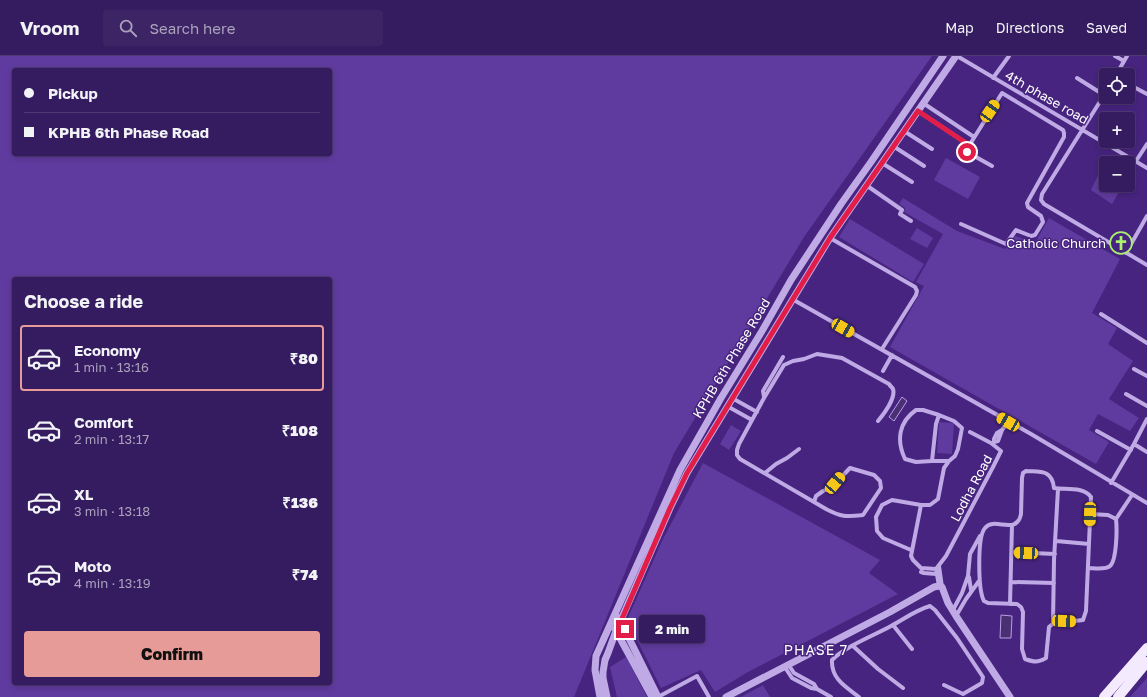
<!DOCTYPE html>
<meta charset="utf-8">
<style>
:root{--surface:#351b5f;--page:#3d2465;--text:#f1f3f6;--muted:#aaa1bd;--line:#4f3974;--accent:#e69b98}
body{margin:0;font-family:"Golos Text",sans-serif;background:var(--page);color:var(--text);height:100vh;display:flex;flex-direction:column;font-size:15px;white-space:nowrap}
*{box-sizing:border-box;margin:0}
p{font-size:13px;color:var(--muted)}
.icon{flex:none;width:22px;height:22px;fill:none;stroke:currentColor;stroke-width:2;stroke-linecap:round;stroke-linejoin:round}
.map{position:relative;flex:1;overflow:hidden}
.sheet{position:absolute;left:12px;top:221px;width:320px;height:408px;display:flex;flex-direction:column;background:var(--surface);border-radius:4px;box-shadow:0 2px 6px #0003,0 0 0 1px var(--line)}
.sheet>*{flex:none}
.top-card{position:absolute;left:12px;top:12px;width:320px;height:88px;border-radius:4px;box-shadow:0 2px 6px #0003,0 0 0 1px var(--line);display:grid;align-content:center;height:88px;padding:0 12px;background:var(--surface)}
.fabs{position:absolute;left:1099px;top:12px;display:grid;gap:8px}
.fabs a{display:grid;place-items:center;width:36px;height:36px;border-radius:4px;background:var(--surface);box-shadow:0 2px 6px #0003,0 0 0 1px var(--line);font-size:20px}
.end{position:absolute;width:18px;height:18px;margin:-9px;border:5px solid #e11d48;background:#fff;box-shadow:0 0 0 2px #fff}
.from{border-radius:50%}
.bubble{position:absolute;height:28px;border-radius:4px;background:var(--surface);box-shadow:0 2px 6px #0003,0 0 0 1px var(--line);font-size:13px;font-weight:800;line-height:28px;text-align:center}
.car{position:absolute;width:12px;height:24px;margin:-12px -6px;border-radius:5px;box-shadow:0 0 3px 1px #0007;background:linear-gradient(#f5c518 24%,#345 0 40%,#f5c518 0 76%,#345 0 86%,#f5c518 0)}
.top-card b{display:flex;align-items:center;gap:14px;height:38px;font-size:15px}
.top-card b+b{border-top:1px solid var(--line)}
.top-card i{width:10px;height:10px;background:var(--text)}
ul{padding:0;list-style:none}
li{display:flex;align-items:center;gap:12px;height:66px;margin:0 8px 6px;padding:0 4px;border:2px solid transparent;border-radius:4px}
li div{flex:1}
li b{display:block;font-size:15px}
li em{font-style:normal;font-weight:800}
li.current{border-color:var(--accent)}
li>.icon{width:36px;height:36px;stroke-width:1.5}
h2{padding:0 12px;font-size:18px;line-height:48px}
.action{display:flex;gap:8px;margin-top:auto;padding:8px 12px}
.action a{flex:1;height:46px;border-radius:4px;background:var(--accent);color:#111;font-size:16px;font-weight:800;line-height:46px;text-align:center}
header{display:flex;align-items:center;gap:24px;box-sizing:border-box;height:56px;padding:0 20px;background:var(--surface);border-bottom:1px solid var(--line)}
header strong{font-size:19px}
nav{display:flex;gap:22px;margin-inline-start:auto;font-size:14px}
.search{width:280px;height:36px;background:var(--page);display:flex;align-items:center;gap:10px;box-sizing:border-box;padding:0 14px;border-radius:4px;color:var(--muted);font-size:15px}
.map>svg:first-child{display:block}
</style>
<header>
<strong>Vroom</strong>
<div class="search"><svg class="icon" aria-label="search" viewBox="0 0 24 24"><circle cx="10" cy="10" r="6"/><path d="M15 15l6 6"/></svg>Search here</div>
<nav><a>Map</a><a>Directions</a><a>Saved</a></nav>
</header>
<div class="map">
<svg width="1147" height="641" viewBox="0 0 1147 641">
<rect width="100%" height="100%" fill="#47247f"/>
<!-- green -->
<path fill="#603b9f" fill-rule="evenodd" d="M0,0H932L804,181L674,397L574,641H0ZM14,14H330V98H14ZM14,223H330V627H14Z
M946,102L980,121L968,143L934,124Z
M1101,113L1106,116V129H1123L1112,148L1091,134Z
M903,142L957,175L1005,193L1015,180L1035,187L1049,162L1120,203L1092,257L1117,272L1108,288L1133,305L1109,343L1139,362L1130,375L1098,358L1089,374L1109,386L1096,408L890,291L924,230L916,226L943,178L904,156L905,152L899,148Z
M850,163L924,208L913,226L839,181Z
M917,172L933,182L927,192L910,183Z
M939,366L954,367L952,398L937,397Z
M731,369L741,375L729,394L720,388Z
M703,407L880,504L869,517L898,538L748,616L715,636L701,614L661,632L627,564L662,485Z
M626,601L647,641H617L610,611Z
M1147,622V641H1130Z
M763,629L770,641H741Z"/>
<!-- water -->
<path fill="#4a2f73" stroke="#b89ee7" d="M902,341L907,345L894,365L889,361Z
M1001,559L1012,560L1011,582H1000Z"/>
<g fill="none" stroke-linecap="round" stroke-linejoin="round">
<!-- minor -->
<path stroke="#c0aae6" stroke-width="4" d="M957,0L1147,112
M1115,0L1124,5
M1116,19L1127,0
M993,22L1009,0
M1077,22L1104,39
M1128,28L1147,38
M1106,36L1042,138L1041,144L1044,148L1147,209
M923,47L974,81
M918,55L969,89
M904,75L932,93
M893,90L924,110
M1136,105L1147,88
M882,107L912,126
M866,129L902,154L900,158L911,165
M961,168L1006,188L1016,174L1031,180L1035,179L1043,166L1041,160L1028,151L1027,147L1064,81V77L1063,74L1002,37L967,93V96L992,110
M830,182L915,231L917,235L916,239L882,293
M1126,197L1147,160
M792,243L1031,378L1147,447
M1101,258L1147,287
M1134,313L1147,320
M883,315L892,299
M1126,338L1147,350
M764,341L763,335L783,301
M732,342L757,356
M727,350L752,364
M1097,375L1131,394
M994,386V383L997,377L1002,374
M993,388L994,386L998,385L1002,374L1008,366
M1134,388L1147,396
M932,405L916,406L905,403C896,384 899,366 916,354H923L939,359
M1026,415C1040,416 1052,413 1054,432C1065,434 1083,430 1091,441L1086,555L1083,564L1074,565H1056L1049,571L1046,602C1037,607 1034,606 1025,603L1022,593L1023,556L1021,551L1017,548L988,547L984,545C978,534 977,481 985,472C994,460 1017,480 1021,458L1022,422L1023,417Z
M765,417L776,408L787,402L799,393
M1111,427L1134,388L1147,363
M814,446L816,440L823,435L831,432L850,412L874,419L880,425L881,432L863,459C846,461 841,461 826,453L740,403L737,399V394L739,388L764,342L784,309L793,305L804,303L817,298L842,302L889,328C890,330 892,331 893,333C896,342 883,359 878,365
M1116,463L1132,439
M1056,485L1089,488
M911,494L883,482L877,475L876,461L882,449L892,444L921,449
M1012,496L1055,498
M939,510L942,531
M1088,512C1094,512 1106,514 1110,510C1117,504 1117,472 1116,463L1108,459L1090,458
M936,513L921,512L913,504L911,500L921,449H930L938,443L944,412L949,405L955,400L958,393L962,372L954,365L939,359L936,368L932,405H949
M921,516L924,517L936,518
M969,521L971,534
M1011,526L1054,527
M939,530L936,513L946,500L993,411L1001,395L991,387L970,376
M1010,548L1012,469
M953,554L962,537L968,520L970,498L980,480
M956,560L966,543L979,525
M1053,567L1054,504L1058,433
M893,569L912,593
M853,590L878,613L903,632
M788,608L794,617L814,628L817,633
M784,610L792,622L811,632L817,633L831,641
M658,641L697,620L709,641
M859,641C846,631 831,623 832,604C846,590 873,580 891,570C904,563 916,554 930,550L935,554L957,582L983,621L982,627L963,638L944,629"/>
<!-- tertiary -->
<path stroke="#c0aae6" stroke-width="7" d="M619,562L658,641
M615,573L652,641
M600,641L595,614L596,600L680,414L721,342L762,275L791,224L841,148L871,106L943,0
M607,641L603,622V616L605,604L608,597L616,575L670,452L687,417L830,182L956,0
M726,641L890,556L934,531L939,530L942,531L948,547L956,560L1010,641"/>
<!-- primary -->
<path stroke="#f3ebfd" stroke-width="10" d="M1104,641L1147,592
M1118,641L1147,606"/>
</g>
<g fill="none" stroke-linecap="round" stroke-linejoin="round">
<!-- route -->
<path stroke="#e11d48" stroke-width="5" d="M625,573L621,565L670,452L687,417L830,182L918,55L969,89L967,93V96"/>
</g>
<!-- icons -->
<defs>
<g id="church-ring" transform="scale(1.15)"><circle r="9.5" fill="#47247f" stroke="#aaf16d" stroke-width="1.5"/><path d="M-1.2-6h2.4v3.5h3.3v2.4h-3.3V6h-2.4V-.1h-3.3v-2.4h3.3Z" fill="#aaf16d"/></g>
</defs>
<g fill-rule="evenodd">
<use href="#church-ring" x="1121" y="187"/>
</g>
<g text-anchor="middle" stroke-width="3" stroke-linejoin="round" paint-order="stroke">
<!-- street labels -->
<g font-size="13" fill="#fff" stroke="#47247f">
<text transform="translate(1047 41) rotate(30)" y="5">4th phase road</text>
<text transform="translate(731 302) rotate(-59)" y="5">KPHB 6th Phase Road</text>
<text transform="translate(971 432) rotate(-62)" y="5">Lodha Road</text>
</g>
<!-- poi labels -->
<g font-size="13" fill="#fff" stroke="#47247f" text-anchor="end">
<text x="1106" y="192">Catholic Church</text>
</g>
<!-- neighbourhood labels -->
<g font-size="14" letter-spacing="1" fill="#fff" stroke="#47247f">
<text x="816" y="599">PHASE 7</text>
</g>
</g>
</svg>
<div class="fabs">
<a><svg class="icon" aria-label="locate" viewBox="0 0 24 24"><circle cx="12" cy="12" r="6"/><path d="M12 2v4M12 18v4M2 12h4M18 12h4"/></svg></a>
<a>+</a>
<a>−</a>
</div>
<i class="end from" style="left:967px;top:96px"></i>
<i class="end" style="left:625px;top:573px"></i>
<div class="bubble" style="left:639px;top:559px;width:66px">2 min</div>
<i class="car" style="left:990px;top:55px;rotate:34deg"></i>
<i class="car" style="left:843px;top:272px;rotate:120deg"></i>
<i class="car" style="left:1008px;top:366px;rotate:300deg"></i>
<i class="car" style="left:835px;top:427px;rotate:40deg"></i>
<i class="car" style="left:1090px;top:458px;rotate:182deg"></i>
<i class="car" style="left:1026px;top:497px;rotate:273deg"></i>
<i class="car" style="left:1064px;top:565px;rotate:92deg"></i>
<div class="top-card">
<b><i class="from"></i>Pickup</b>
<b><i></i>KPHB 6th Phase Road</b>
</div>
<section class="sheet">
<h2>Choose a ride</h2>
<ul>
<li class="current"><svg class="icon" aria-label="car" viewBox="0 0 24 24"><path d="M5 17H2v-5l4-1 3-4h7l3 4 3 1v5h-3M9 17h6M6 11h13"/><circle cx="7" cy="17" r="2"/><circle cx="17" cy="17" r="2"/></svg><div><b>Economy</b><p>1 min · 13:16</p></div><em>₹80</em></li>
<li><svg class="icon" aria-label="car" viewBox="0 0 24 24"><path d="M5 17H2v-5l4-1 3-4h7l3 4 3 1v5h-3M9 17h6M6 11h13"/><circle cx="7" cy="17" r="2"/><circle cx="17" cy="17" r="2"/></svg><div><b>Comfort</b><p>2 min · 13:17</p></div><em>₹108</em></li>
<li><svg class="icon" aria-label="car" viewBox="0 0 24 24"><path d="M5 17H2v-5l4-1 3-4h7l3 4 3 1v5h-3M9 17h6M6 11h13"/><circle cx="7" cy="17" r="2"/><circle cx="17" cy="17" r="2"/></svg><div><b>XL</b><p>3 min · 13:18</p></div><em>₹136</em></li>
<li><svg class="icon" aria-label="car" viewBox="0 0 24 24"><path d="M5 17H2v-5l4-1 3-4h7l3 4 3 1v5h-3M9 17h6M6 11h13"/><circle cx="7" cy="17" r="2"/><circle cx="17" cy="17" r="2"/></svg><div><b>Moto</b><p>4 min · 13:19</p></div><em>₹74</em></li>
</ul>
<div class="action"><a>Confirm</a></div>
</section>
</div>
